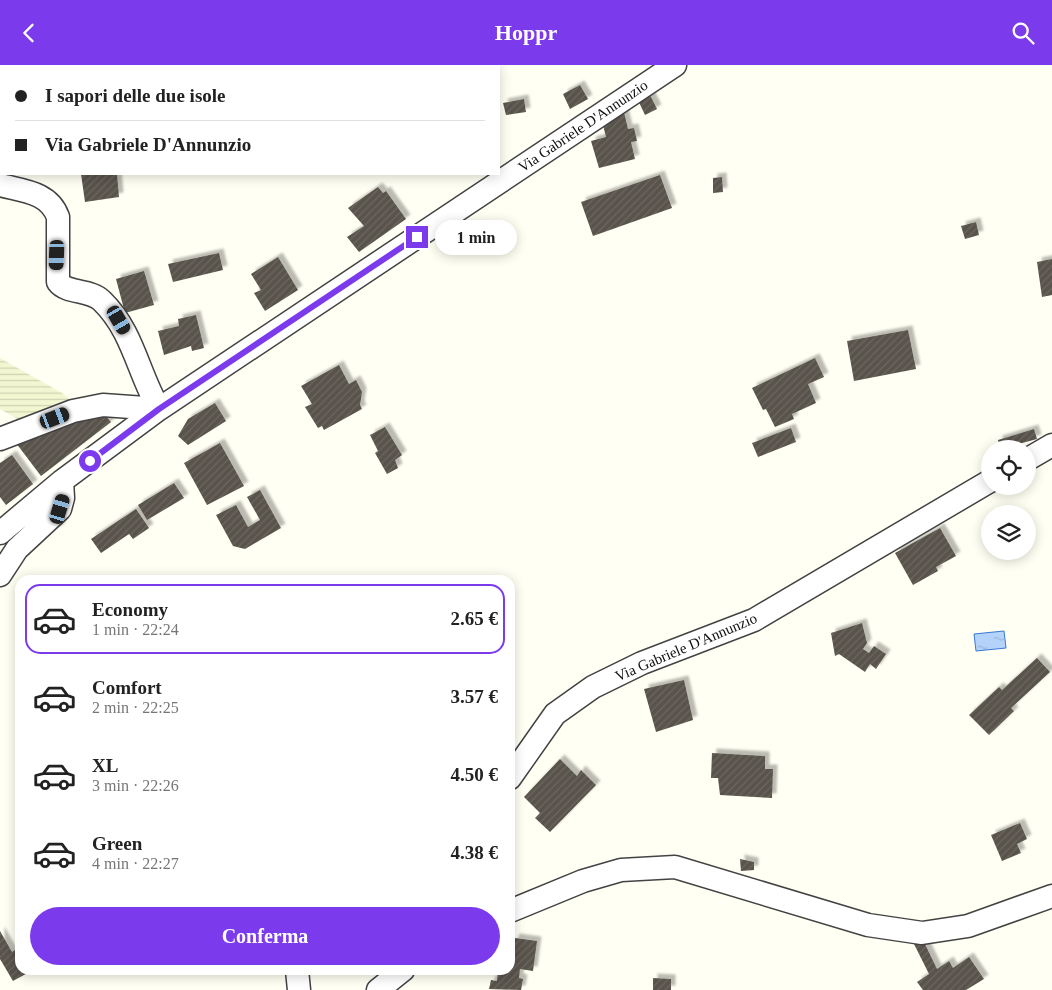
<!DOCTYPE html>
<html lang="it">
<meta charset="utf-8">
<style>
:root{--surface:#fff;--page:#f2f2f2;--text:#222;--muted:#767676;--line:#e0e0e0;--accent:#7c3aed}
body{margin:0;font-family:Georgia,serif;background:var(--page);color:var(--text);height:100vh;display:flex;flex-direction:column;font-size:19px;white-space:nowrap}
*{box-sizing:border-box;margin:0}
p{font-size:16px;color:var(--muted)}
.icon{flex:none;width:28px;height:28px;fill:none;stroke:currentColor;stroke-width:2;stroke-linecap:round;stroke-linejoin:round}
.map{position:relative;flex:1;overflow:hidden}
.drawer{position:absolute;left:15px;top:510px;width:500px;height:400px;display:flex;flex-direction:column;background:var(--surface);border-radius:15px;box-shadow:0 2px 12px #0003}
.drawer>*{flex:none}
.hud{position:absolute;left:0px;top:0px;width:500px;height:110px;box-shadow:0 2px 12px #0003;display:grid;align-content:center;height:110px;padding:0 15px;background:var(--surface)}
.tools{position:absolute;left:981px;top:375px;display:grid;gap:10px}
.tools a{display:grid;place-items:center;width:55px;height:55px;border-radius:50%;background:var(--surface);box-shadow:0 2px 12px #0003;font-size:25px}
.end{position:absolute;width:22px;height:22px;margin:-11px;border:6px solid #7c3aed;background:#fff;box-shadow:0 0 0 2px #fff}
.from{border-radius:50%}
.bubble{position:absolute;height:35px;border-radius:18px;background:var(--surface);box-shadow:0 2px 12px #0003;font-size:16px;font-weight:700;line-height:35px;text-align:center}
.car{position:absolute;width:15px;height:30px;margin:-15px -8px;border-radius:6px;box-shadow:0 0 4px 1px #0007;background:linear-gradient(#222 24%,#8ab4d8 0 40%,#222 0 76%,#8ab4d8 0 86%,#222 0)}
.hud b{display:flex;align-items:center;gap:18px;height:48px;font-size:19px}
.hud b+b{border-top:1px solid var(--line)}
.hud i{width:12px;height:12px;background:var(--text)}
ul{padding:9px 0 0;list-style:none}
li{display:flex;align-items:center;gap:15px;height:70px;margin:0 10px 8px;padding:0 5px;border:2px solid transparent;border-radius:15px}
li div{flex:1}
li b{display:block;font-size:19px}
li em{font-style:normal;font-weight:700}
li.selected{border-color:var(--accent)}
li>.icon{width:45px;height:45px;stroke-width:1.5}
.button{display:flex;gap:10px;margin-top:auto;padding:10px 15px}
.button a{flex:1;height:58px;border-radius:30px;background:var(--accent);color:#fff;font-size:20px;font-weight:700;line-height:58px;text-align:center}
header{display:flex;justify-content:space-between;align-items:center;height:65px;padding:0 15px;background:var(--accent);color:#fff;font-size:22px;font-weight:700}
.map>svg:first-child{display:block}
</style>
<header><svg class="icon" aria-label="back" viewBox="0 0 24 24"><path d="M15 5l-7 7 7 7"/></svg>Hoppr<svg class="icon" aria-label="search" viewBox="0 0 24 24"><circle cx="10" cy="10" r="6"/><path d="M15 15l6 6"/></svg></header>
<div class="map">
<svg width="1052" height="925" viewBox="0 0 1052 925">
<defs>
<pattern id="farmland-rules" width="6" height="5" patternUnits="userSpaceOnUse" patternTransform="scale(1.25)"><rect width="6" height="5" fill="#f3f7d1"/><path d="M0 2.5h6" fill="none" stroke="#cfd3b2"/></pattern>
<pattern id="water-ripples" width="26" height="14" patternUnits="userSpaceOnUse" patternTransform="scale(1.25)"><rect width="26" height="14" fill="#b4d3fa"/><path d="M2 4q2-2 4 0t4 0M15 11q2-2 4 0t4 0" fill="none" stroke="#9ab4d5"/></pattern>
<pattern id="building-hatch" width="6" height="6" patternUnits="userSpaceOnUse" patternTransform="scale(1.25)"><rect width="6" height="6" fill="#59534b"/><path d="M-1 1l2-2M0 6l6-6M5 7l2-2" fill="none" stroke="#6c6761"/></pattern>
<filter id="shadow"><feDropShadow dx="4.5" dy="-4.5" stdDeviation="1" flood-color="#0004"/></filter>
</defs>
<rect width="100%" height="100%" fill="#fffff3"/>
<!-- farmland -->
<path fill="url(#farmland-rules)" d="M0,293L62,328L72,336L21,356L0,344Z"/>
<!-- water -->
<path fill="url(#water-ripples)" stroke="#3779d5" d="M1004,566L1006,583L976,586L974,569Z"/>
<!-- building -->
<path fill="url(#building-hatch)" filter="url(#shadow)" d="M580,20L588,34L570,44L563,29Z
M648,26L657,44L645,50L636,31Z
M524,34L526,47L506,50L503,38Z
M623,43L628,64L634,63L637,76L631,77L635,94L599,103L591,76L606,72L603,60Z
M81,109H117L119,132L85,137Z
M660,110L672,143L593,171L581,137Z
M722,112L723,127L713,128V113Z
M378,122L383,128L386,126L406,154L359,187L347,172L364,161L348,143Z
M976,157L979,170L965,174L961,161Z
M219,188L223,205L173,217L168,199Z
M278,192L298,225L265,246L254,228L261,225L251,209Z
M1052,194V230L1042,232L1037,197Z
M144,206L154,240L125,248L116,214Z
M196,250L204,283L192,286L191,281L164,290L158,266L179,261L178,254Z
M908,265L916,304L854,316L847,276Z
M815,293L824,312L808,319L816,338L792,349L794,354L775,362L766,344L763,345L752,323Z
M339,300L349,319L356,315L362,327L360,340L362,344L324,365L322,361L318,363L305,342L312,339L301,321Z
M215,338L226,356L188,380L178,371L188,354Z
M94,348L104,349L111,357L41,411L16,378Z
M385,362L402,390L395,395L398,403L387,409L375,388L378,386L370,370Z
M791,363L796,377L758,392L752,378Z
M1034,364L1037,374L1000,384L998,375Z
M220,378L244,421L207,440L184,398Z
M12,390L33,419L6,440L0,432V398Z
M174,418L184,433L147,455L138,440Z
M260,425L281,463L245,484L233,481L216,450L236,440L248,462L260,455L247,432Z
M136,444L149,463L133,474L129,469L101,488L91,474Z
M940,463L956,491L936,502L938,506L913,520L895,488Z
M862,558L867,578L863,584L869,588L874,581L886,589L876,604L870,599L865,607L839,589L835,591L831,568Z
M1037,593L1050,607L1011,643L1014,646L989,670L969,650L999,622L1002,625Z
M684,615L693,655L656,667L644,624Z
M712,688L765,691V704H773L772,733L720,730L718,713H711Z
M560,694L577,711L581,705L596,720L550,767L535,753L540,748L524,732Z
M1020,758L1027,774L1017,779L1021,788L1002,796L991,770Z
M740,794L754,797V805L741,806Z
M0,866L12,887L20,881V905H33L13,916L0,894Z
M515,873L537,876L533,906L520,904L519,913L523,914L521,925L489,924L491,915L497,916L498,905H510V882H512Z
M923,875L937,904L949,896L953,903L969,892L984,914L966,925H923L917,917L929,909L913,877Z
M653,913L671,914V925H653Z"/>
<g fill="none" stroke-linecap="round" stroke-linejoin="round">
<!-- minor casing -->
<g stroke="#434343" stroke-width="25">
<path id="minor" d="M0,120C23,126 49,127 58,152V217C67,229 90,224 102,236C133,266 138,308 159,344
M0,374L73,346L103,340L159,344
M1028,394L1052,380
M0,468L62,416L159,344L675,0
M0,510L17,484L60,444L63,433L62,416
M510,713L555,649L593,622L642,598L754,555L990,416
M510,846L583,816L621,805L675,802L868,860L922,868L968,861L1052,831
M297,905L299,925
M378,925L403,905"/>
</g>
<!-- minor -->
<use href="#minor" stroke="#fff" stroke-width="22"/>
</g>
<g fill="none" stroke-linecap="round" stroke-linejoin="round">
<!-- route -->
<path stroke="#7c3aed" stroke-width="6" d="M90,396L159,344L417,172"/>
</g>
<g text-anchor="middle" stroke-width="5" stroke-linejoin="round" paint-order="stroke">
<!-- street labels -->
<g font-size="15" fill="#101010" stroke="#fff">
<text transform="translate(583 61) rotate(-34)" y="5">Via Gabriele D'Annunzio</text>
<text transform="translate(686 582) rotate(-23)" y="5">Via Gabriele D'Annunzio</text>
</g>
</g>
</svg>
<div class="tools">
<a><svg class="icon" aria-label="locate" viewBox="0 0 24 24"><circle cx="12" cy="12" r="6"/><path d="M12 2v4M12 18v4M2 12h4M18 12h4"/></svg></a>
<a><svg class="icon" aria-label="layers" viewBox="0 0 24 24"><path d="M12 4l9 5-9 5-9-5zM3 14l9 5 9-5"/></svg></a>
</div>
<i class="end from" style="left:90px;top:396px"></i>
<i class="end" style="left:417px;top:172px"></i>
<div class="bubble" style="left:435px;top:155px;width:82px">1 min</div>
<i class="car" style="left:57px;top:190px;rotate:182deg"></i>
<i class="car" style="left:119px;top:255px;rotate:150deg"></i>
<i class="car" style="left:55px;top:353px;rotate:69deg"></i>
<i class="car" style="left:60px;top:444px;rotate:17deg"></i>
<div class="hud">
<b><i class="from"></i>I sapori delle due isole</b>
<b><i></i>Via Gabriele D'Annunzio</b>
</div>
<section class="drawer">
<ul>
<li class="selected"><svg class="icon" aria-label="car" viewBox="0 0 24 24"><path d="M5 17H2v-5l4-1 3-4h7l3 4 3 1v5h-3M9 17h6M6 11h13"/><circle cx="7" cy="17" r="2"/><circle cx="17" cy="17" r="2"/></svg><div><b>Economy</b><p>1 min · 22:24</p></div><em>2.65 €</em></li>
<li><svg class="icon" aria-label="car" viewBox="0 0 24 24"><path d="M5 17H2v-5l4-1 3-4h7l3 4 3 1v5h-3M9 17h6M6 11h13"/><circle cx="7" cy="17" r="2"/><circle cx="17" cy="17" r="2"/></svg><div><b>Comfort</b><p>2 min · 22:25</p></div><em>3.57 €</em></li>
<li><svg class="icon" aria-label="car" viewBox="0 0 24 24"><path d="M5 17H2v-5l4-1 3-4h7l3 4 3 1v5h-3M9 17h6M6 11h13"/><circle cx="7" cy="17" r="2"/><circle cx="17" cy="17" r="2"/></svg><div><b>XL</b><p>3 min · 22:26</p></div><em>4.50 €</em></li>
<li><svg class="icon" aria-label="car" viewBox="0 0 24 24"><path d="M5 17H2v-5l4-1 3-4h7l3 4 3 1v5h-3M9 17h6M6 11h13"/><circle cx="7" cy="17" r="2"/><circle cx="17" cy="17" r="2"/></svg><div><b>Green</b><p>4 min · 22:27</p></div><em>4.38 €</em></li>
</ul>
<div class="button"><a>Conferma</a></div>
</section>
</div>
